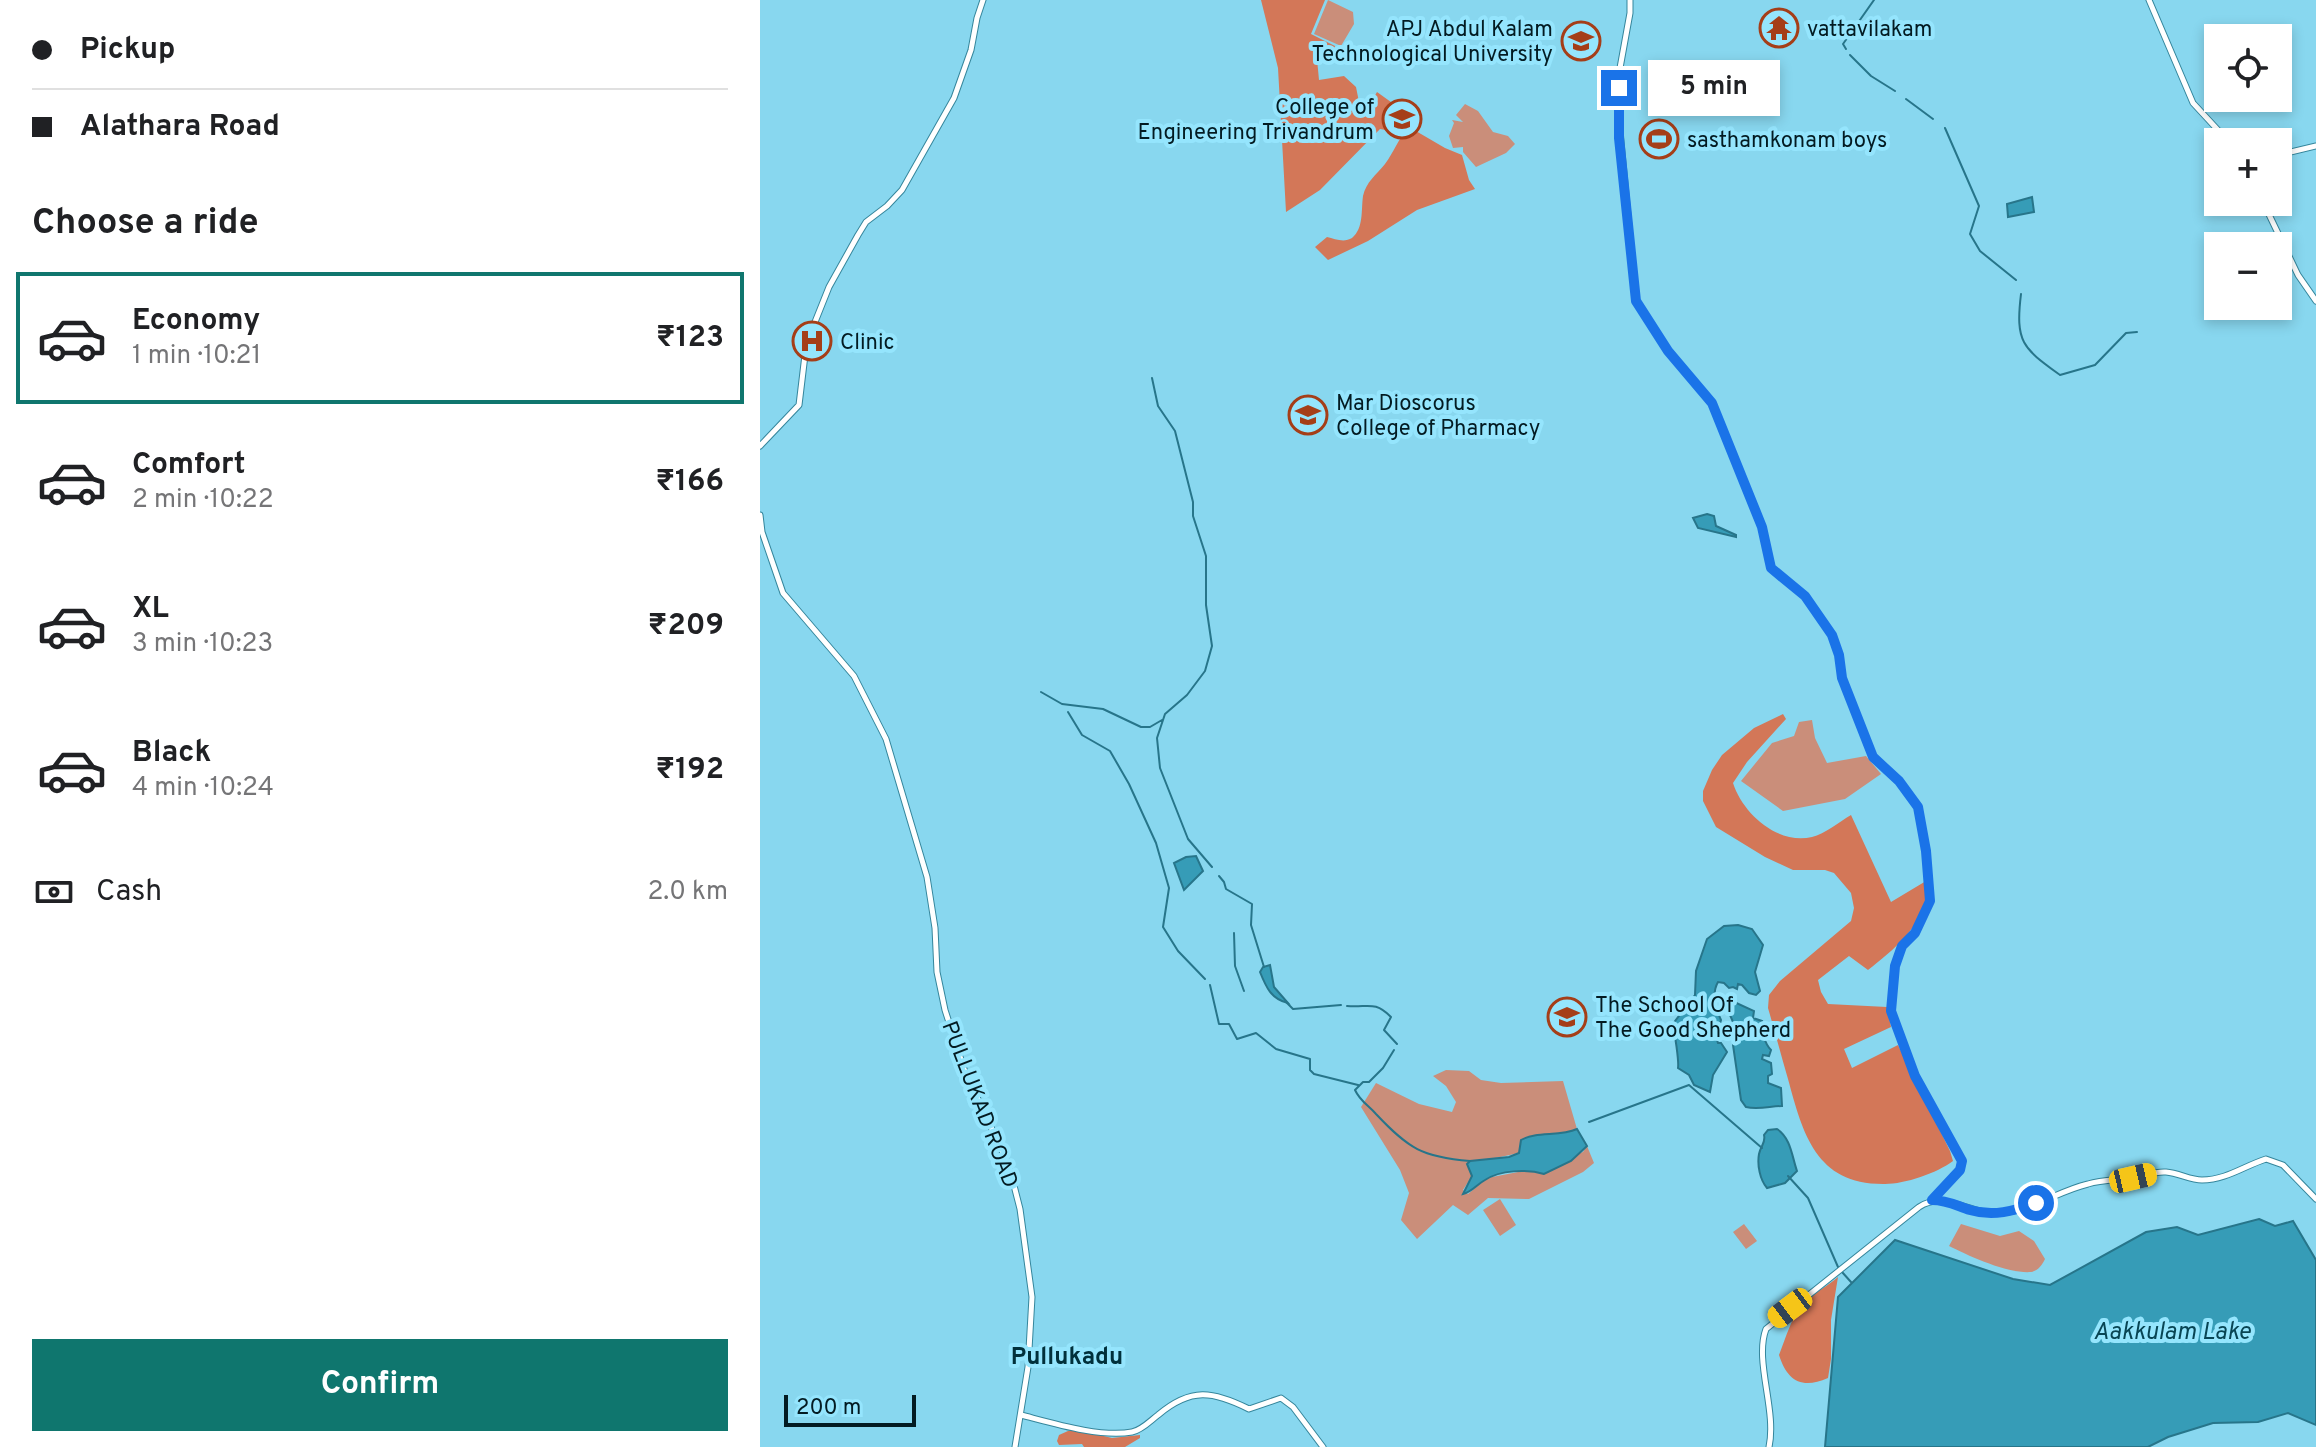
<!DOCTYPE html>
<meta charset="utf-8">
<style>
:root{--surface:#fff;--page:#f2f2f2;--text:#202124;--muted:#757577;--line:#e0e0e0;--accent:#0f766e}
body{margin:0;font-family:Overpass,sans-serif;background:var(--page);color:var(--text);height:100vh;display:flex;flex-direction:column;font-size:30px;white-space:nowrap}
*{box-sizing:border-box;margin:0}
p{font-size:26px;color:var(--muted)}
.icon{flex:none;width:44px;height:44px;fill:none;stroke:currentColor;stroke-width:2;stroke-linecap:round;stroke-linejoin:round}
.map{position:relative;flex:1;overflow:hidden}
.panel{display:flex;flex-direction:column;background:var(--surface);width:760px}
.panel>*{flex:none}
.banner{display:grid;align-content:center;height:176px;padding:0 32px;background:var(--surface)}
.tools{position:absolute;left:1444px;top:24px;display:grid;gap:16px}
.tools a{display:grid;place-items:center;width:88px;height:88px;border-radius:0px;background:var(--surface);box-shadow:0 4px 12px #0003;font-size:40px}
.scale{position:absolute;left:24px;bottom:20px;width:132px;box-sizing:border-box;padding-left:8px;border:4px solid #031b22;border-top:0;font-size:22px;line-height:28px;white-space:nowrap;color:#031b22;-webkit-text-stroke:6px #95e5fd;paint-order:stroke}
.end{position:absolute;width:36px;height:36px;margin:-18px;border:10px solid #1a73e8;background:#fff;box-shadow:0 0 0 4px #fff}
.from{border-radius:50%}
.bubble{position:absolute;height:56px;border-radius:0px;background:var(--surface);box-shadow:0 4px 12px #0003;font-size:26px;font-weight:700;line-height:56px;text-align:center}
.car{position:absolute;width:24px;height:48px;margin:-24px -12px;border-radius:10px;box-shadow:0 0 6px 2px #0007;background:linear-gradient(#f5c518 24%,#345 0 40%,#f5c518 0 76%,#345 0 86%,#f5c518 0)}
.banner b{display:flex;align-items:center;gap:28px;height:76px;font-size:30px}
.banner b+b{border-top:2px solid var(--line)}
.banner i{width:20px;height:20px;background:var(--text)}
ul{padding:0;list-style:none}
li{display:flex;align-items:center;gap:24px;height:132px;margin:0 16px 12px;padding:0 16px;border:4px solid transparent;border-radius:0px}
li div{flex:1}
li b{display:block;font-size:30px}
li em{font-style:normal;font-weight:700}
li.on{border-color:var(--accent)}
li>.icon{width:72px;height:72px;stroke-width:1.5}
h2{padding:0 32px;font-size:36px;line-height:96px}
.pay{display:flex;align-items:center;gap:20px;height:88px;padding:0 32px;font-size:30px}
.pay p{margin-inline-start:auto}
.primary-button{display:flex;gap:16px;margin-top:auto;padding:16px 32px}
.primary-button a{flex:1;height:92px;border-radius:0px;background:var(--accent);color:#fff;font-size:32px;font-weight:700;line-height:92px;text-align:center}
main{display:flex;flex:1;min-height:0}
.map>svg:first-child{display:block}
</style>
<main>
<section class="panel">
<div class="banner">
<b><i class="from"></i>Pickup</b>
<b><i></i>Alathara Road</b>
</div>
<h2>Choose a ride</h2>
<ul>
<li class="on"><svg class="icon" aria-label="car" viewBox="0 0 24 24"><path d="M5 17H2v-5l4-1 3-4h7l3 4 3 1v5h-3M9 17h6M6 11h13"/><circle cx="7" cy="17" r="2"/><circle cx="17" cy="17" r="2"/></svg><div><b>Economy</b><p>1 min · 10:21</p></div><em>₹123</em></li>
<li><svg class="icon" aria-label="car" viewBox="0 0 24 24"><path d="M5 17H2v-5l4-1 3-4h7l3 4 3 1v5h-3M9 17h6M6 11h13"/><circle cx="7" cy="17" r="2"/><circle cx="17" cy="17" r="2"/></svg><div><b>Comfort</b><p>2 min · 10:22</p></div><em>₹166</em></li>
<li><svg class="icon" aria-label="car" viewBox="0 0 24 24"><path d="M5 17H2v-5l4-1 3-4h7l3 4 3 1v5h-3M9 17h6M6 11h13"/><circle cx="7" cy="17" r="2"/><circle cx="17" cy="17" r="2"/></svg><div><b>XL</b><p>3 min · 10:23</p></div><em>₹209</em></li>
<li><svg class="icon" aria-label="car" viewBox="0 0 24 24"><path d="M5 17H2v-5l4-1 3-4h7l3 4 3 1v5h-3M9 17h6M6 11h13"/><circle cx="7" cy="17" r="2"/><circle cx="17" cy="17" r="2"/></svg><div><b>Black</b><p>4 min · 10:24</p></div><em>₹192</em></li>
</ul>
<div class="pay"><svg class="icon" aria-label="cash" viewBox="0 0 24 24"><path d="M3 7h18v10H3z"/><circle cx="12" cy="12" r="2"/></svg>Cash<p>2.0 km</p></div>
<div class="primary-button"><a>Confirm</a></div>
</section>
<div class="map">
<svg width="1556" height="1447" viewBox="0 0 1556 1447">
<rect width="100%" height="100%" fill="#88d7ef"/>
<!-- green -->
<path fill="#ca8e7a" d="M568,0L593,12L594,24L581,46L554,34Z
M705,104L718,111L733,132L748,136L755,144L746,153L716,167L703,152V147L693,148L689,136L694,123L692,120L703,122L696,115Z
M1052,720L1055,738L1067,763L1106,756L1121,774L1085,799L1023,811L981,781L1012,743L1034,736L1039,722Z
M686,1070L709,1071L721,1080L741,1083L803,1081L817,1129C799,1137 777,1131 761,1140L759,1153L707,1164L712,1176L703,1190L708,1194L727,1178L768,1170L823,1152L827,1146L834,1163L823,1172L769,1199L728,1198L708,1215L693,1205L657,1239L641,1220L649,1193L640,1170L601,1107L616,1083L659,1104L692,1112L696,1102L686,1086L673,1076Z
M740,1199L756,1225L740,1236L723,1210Z
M984,1224L997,1241L986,1249L973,1232Z
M1201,1224L1240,1236L1259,1231L1274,1241L1285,1259C1282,1265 1278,1271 1271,1272C1248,1274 1209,1256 1189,1246Z"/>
<!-- forest -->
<path fill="#d37758" d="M501,0H565L551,34L575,46L574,54L557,59L559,80L584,76L596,87L599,102L613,99L617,92L649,115L637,132L620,129L560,190L526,212L518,68Z
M649,127L685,148L702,155L709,180L715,189L657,210L608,241L568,260L555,247L567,237C575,239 584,243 592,238C604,228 601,210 603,196C606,182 616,175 625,164C634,152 638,139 649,127Z
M1023,714L1026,719L987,762L973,783C983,814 1018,845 1052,837C1065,834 1079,822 1091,815L1131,902L1166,881C1173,918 1134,950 1108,970L1089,956L1058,980L1061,992L1068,1004L1127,1007L1131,1027L1084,1049L1092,1068L1138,1045L1190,1151L1193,1161C1177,1173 1145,1184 1125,1184C1056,1185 1043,1134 1028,1079C1021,1055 1015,1032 1008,1008L1009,995L1020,981L1091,921L1094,908L1091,893L1074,873L1065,870H1033L1005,857L956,827L943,801V791L952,770L962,755L994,728Z
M1078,1277L1071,1320V1359L1068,1378C1041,1390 1027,1380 1019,1355C1026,1338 1032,1314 1046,1301C1055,1292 1068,1286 1078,1277Z
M308,1431H323L352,1438L380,1435V1438L365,1447H324L322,1444L299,1445L297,1441L299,1435Z"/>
<!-- water -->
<path fill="#369cb7" stroke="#27758a" stroke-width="2" d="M1272,197L1274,212L1248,217L1247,204Z
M947,514L954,516L956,526L976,535V537L938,528L933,518Z
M436,856L443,871L424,890L414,863L426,857Z
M978,925L992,929L1003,945L995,972L1000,991L996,995L989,993L982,985L978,984L977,989L973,987L969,988L964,983L958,982C951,994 956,1009 961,1020L956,1037L958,1043H961L967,1052L953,1075L950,1092L934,1085L929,1075L918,1068C919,1062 915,1031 912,1025L935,995L936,971L947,939L964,926Z
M510,965L514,987L528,1003C511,999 506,987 500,972L503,967Z
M972,1001L994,1011L993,1018L1002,1021C1000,1029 1005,1044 1011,1050L1009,1056L1003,1055L1002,1059L1011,1063L1012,1074L1008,1076V1083L1021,1088L1022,1106C1011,1106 998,1110 986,1107L981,1100L973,1045L978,1037L972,1031L973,1022L967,1008Z
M817,1129L827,1146L811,1161L784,1174C767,1169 740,1170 725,1180C716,1185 712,1192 703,1194L712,1176L707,1164L710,1161L749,1157L759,1153L761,1140C777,1131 799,1137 817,1129Z
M1017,1129C1031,1138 1032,1157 1037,1171L1025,1183L1007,1188C1000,1180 997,1165 999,1154C1001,1145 1006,1143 1004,1135L1008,1130Z
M1499,1219L1515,1226L1533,1221L1556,1260V1425L1528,1413L1498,1422L1453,1423L1408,1437L1388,1447H1065L1078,1297L1135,1240L1253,1279L1290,1285L1386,1232L1417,1227L1438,1235Z"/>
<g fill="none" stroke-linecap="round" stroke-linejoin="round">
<!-- stream -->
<path stroke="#27758a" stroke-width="2" d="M1086,49L1083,44L1114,0
M1090,55L1111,76L1135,91
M1146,99L1173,119
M1185,128L1219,206L1210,234L1220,251L1256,280
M1261,294C1255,343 1263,348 1300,375L1335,365L1366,333L1377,332
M392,378L398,406L415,431L433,502V516L446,556V605L452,646L445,671L427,695L405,714L397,738L400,768L428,839L452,867
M281,692L302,704L343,709L381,727H390L402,720
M308,712L322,735L350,751L369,784L396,843L409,888L403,927L418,951L445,979
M459,876L464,882L466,889L492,904L491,925L504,967
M474,933L475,966L484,991
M450,985L459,1024H469L477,1039L496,1033L516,1049L550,1059V1070L554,1074L598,1085
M526,1002L533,1009L581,1005
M587,1006C608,1008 614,1000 631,1017L624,1030L637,1044
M634,1050L623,1068L609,1082H603L595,1090C600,1101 608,1105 616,1114C649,1149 662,1157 710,1161
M829,1122L929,1085L1002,1148
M1028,1176L1048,1198L1078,1267
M1082,1272L1091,1282"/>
<!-- secondary casing -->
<g stroke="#35869c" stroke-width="7">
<path id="secondary" d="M870,0V13L860,68L858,109L876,301L908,351L952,403L1002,527L1011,568L1045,596L1072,635L1079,655L1082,678L1113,757L1139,781L1158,807L1166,851L1170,901L1155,933L1142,946L1135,966L1131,1011L1155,1076L1202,1161L1200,1170L1172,1200
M1389,0L1433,103L1469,142
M1518,155L1556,146
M1503,202L1538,275L1556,301
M0,446L39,405L45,355L55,322L69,287L98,235L106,222L127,206L142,190L194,98L211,50L217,18L223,0
M0,515L2,532L23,593L94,676L126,739L167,877L175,928L177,972L185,1010L204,1069L249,1166L260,1209L272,1297L268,1367L255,1447
M261,1415C292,1423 341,1438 372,1432C382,1430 390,1421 398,1415C431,1387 453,1391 489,1409L521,1398L533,1407L563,1447
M1009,1447C1017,1410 994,1361 1006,1329L1159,1207C1185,1190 1209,1215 1241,1213C1271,1211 1298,1191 1328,1184C1342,1180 1356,1180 1370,1178C1382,1177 1394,1171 1406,1172C1419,1173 1430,1180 1442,1180C1466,1180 1484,1166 1506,1159L1523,1165L1556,1199"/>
</g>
<!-- secondary -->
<use href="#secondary" stroke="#fff" stroke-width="5"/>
</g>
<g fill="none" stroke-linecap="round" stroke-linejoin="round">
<!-- route -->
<path stroke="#1a73e8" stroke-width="10" d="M859,88V138L876,301L908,351L952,403L1002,527L1011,568L1045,596L1072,635L1079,655L1082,678L1113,757L1139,781L1158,807L1166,851L1170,901L1155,933L1142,946L1135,966L1131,1011L1155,1076L1202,1161L1200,1170L1172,1200C1187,1200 1197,1206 1210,1210C1233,1217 1254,1211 1276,1203"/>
</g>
<!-- icons -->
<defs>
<g id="temple-ring" transform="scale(2)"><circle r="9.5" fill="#95e5fd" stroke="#a53e18" stroke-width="1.5"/><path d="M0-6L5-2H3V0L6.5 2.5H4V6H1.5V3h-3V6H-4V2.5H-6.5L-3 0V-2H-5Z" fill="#a53e18"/></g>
<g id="university-ring" transform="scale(2)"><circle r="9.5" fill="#95e5fd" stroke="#a53e18" stroke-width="1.5"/><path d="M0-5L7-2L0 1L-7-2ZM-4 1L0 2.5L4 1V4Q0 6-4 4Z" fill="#a53e18"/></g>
<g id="stadium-ring" transform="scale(2)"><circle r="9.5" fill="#95e5fd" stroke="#a53e18" stroke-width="1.5"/><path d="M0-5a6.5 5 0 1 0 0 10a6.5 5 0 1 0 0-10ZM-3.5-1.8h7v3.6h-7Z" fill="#a53e18"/></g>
<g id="hospital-ring" transform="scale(2)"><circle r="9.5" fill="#95e5fd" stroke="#a53e18" stroke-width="1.5"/><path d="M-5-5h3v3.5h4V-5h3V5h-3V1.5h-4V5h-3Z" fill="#a53e18"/></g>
<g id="school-ring" transform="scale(2)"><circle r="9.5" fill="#95e5fd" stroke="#a53e18" stroke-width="1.5"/><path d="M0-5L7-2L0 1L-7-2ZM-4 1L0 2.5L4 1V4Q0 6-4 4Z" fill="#a53e18"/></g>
</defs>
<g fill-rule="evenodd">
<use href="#temple-ring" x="1019" y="28"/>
<use href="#university-ring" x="821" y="41"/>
<use href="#university-ring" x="642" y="119"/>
<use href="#stadium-ring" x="899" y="139"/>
<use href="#hospital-ring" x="52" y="341"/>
<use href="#university-ring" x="548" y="415"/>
<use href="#school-ring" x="807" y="1017"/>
</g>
<g text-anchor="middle" stroke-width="8" stroke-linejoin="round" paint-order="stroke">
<!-- poi labels -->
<g font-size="22" fill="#031b22" stroke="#95e5fd" text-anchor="start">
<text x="793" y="36" text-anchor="end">APJ Abdul Kalam<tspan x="793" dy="25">Technological University</tspan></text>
<text x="1047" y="36">vattavilakam</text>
<text x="614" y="114" text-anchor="end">College of<tspan x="614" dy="25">Engineering Trivandrum</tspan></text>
<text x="927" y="147">sasthamkonam boys</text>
<text x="80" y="349">Clinic</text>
<text x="576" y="410">Mar Dioscorus<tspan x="576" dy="25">College of Pharmacy</tspan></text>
<text x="835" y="1012">The School Of<tspan x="835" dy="25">The Good Shepherd</tspan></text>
</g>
<!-- street labels -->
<g font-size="22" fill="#031b22" stroke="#95e5fd">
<text transform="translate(221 1104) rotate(69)" y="8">PULLUKAD ROAD</text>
</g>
<!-- water labels -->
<g font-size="24" font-style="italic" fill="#084554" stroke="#95e5fd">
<text x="1412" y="1339">Aakkulam Lake</text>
</g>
<!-- neighbourhood labels -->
<g font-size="24" font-weight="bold" fill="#01303b" stroke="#95e5fd">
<text x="307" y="1364">Pullukadu</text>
</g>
</g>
</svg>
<div class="tools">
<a><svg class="icon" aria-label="locate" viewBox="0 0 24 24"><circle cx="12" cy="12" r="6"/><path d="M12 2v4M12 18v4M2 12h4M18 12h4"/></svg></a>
<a>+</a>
<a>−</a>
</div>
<div class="scale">200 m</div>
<i class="end from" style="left:1276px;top:1203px"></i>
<i class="end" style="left:859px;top:88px"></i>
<div class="bubble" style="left:888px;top:60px;width:132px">5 min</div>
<i class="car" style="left:1373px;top:1178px;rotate:77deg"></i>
<i class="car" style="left:1030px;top:1308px;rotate:233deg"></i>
</div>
</main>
